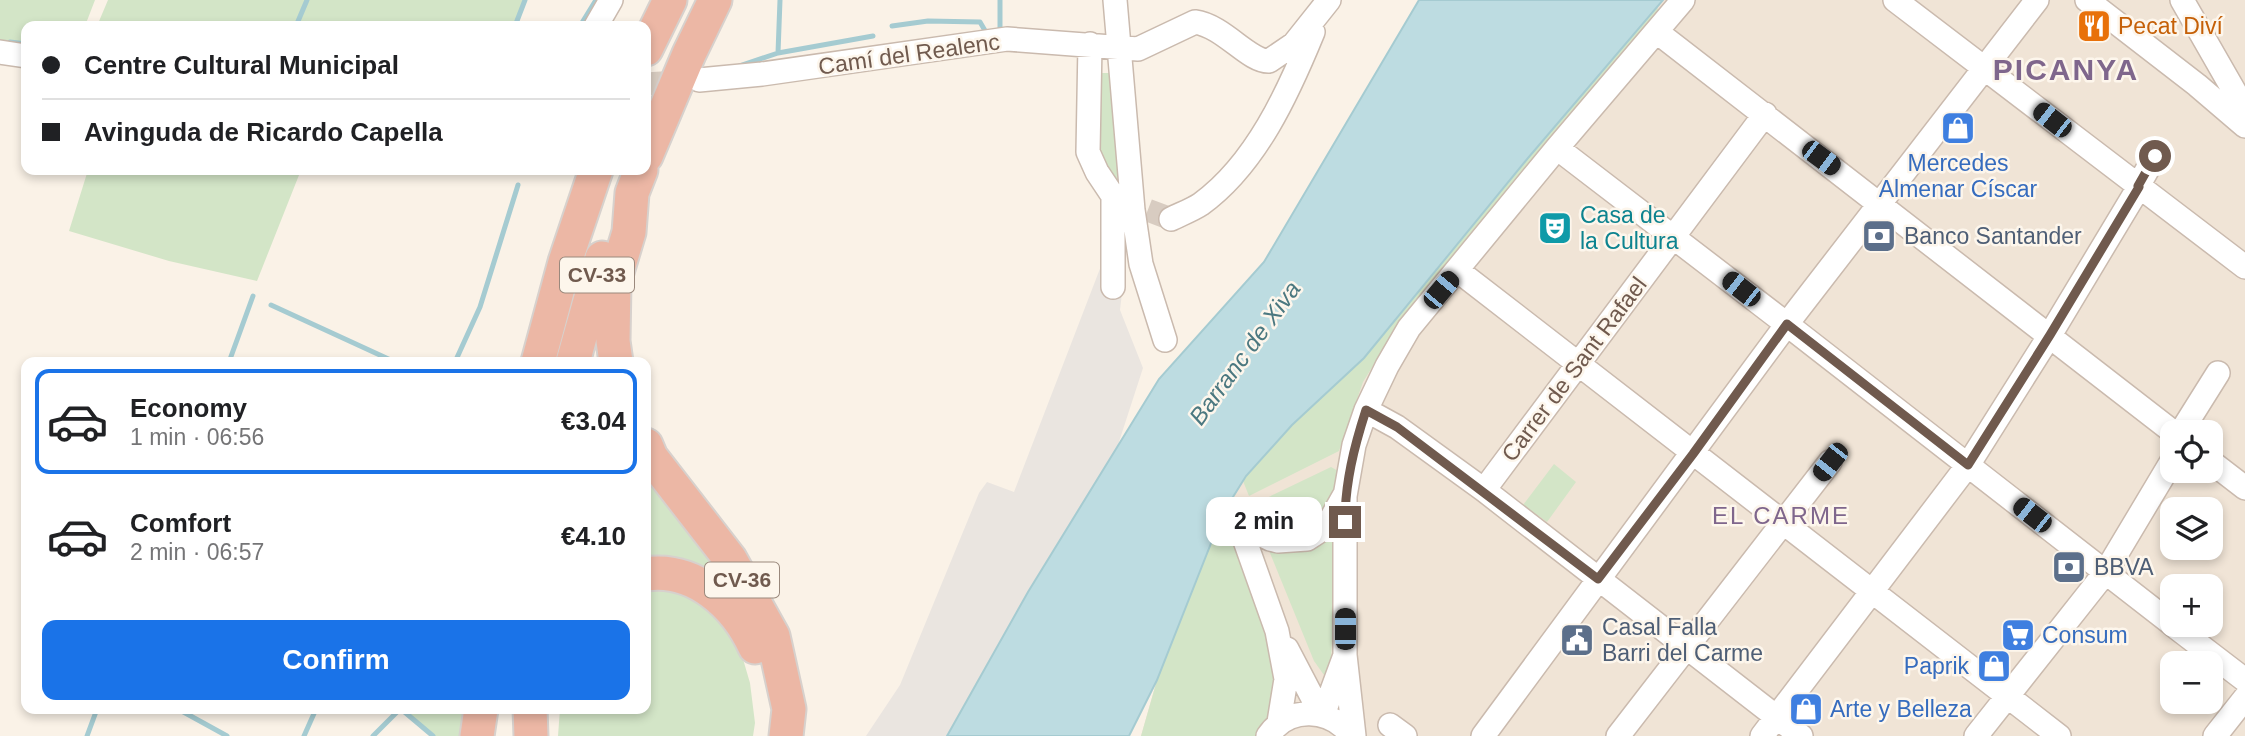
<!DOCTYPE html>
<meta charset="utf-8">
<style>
:root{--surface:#fff;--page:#f2f2f2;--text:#202124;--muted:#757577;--line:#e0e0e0;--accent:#1a73e8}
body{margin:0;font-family:Helvetica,sans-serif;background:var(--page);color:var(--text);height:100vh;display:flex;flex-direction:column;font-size:26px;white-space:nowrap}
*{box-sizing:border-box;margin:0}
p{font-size:23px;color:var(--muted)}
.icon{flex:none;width:38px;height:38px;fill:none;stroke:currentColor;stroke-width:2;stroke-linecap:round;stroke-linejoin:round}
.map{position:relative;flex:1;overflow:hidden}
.drawer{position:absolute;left:21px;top:357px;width:630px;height:357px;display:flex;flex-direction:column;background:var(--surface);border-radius:14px;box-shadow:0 4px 10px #0003}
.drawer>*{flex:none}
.top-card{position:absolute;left:21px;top:21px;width:630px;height:154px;border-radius:14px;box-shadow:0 4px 10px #0003;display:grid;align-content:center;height:154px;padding:0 21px;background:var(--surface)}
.controls{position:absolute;left:2160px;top:420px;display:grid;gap:14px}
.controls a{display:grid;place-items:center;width:63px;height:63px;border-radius:14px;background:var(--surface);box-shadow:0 4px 10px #0003;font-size:35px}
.end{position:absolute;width:32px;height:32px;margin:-16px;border:9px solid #705a4e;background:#fff;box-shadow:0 0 0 4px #fff}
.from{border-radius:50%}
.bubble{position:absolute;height:49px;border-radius:14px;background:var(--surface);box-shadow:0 4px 10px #0003;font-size:23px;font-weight:700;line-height:49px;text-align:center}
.car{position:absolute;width:21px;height:42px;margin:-21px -10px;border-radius:9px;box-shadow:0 0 5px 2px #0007;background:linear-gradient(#222 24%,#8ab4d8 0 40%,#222 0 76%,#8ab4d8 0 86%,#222 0)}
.top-card b{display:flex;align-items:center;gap:24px;height:66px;font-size:26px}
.top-card b+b{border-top:2px solid var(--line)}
.top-card i{width:18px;height:18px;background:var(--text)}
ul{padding:12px 0 0;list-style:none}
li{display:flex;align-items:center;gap:21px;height:105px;margin:0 14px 10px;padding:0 7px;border:4px solid transparent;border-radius:14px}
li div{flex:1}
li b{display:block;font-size:26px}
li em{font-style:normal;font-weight:700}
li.selected{border-color:var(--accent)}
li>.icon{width:63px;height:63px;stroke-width:1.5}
.button{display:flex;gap:14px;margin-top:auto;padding:14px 21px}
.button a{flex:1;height:80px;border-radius:14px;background:var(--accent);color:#fff;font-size:28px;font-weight:700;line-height:80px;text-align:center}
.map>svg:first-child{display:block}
</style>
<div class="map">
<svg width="2245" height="736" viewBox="0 0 2245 736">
<rect width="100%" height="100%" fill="#faf2e7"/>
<!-- residential -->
<path fill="#f0e4d6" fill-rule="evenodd" d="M1663,0H2245V736H1141L1157,680L1223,513L1246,476L1528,158ZM2172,432H2210V471H2172ZM2172,509H2210V548H2172ZM2172,586H2210V625H2172ZM2172,663H2210V702H2172Z"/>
<!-- industrial -->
<path fill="#eae5e0" d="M1101,266L1122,293L1120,310L1143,368L1117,448L1028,592L947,736H866L900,685L979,493L987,482L1014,492Z"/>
<!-- green -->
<path fill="#d3e5c7" d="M0,0H95L85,26H26V46L0,42Z
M108,0H527L517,26H97Z
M1657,8L1662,12L1399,324L1363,382L1339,451L1249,496L1243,481L1246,476L1292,425L1364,358L1528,158Z
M1098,73H1111L1118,181L1100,157L1096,140Z
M88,170H301L257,281L169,261L69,231Z
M1554,464L1576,482L1547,522L1523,505Z
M1331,467L1340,472C1337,482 1336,495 1331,505C1318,534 1286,531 1261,527L1252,505Z
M646,476L738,592L646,564Z
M1223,513C1235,545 1286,666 1278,692C1274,708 1264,721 1257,736H1141L1157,680Z
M1336,530L1331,663L1327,673L1324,675L1314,661L1268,548Z
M668,587L705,604L736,635L750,683L755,723L753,736H558L560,709H646V590Z
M399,709H465V736H434Z"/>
<!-- water -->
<path fill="#bddce1" stroke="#a5cbd1" stroke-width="2" d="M1419,0H1663L1528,158L1364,358L1292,425L1246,476L1223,513L1157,680L1129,736H947L1028,592L1159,379L1264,262Z"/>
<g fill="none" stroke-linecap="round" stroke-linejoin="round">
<!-- stream -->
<path stroke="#a5cbd1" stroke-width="5" d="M1000,0V34
M296,26L307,0
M515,26L525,0
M580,26L596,0
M892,26L928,21L980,22L987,34
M10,42L26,44
M778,53L780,0
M739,66L778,53L873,36
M271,305L395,362
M229,362L253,296
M455,362L480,307L518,185
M178,709L227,736
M401,709L433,736
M87,736L97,709
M304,736L316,709
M373,736L400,709"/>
<!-- minor-tunnel -->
<path stroke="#d8ccc1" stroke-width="23" stroke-dasharray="23 11" stroke-linecap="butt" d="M646,84L689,81
M1116,198L1171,219"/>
<!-- minor casing -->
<g stroke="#cabaae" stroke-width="26">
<path id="minor" d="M1115,0L1133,210L1141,264L1165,340
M1895,0L2245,267
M2087,0L2197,85L2245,126
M2182,0L2245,110
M596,26L611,0
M1657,32L2173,432
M1090,44L1088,152L1097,172L1113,196V287
M0,52L26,56
M699,80L762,74L1007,39L1138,49L1195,22C1224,26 1249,62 1269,61L1294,44L1329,0
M1557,148L1780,319L2172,624
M2138,186L2155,156
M1171,219C1181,214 1192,210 1201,204C1256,164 1288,93 1313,32
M1457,270L2059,736
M1366,410L1397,427L1484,490L1801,736
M2181,432L2218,373
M2210,461L2245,488
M1484,490L1765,114
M1239,524L1277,631L1286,679L1279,722
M1239,524L1270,539L1278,541L1307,539L1327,526L1344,496
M2173,625L2245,680
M1287,649L1321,714
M1323,715L1344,658
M1390,725L1405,736
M1268,736C1289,705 1330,708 1352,736
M1354,736L1345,655V496L1354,445L1366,410L1387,366L1409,328L1557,148L1683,0
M1483,736L1793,316L2037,0
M1618,736L1830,462
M1762,736L1968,465L2050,335L2139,187
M1976,736L2105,573L2172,461
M2215,736L2245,698"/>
</g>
<!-- highway casing -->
<g stroke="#d7d1cd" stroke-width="37">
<path id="highway" d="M646,49L670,0
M646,156L689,54L715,0
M538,362L565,262L596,170
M573,362L602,258
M616,362L613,341L614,282L629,232L632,193L641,170
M646,445L651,457L730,559L773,636L789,709L786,736
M646,574C695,567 736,605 755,647
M530,709L531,736
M477,736L481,709"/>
</g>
<!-- minor -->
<use href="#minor" stroke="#fff" stroke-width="23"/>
<!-- highway -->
<use href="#highway" stroke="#ecb7a5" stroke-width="33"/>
</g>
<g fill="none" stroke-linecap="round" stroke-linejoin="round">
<!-- route -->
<path stroke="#705a4e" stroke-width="9" d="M1345,522C1345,483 1354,447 1366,410L1397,427L1598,579L1693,454L1787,324L1968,465L2050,335L2139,187L2138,186L2155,156"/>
</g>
<!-- icons -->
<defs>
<g id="restaurant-square" transform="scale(1.75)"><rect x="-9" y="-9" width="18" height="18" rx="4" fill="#e8710a" stroke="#fdf6ec"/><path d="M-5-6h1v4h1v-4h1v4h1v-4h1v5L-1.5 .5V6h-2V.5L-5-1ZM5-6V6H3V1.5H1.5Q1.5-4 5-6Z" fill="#fff"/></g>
<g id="shop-square" transform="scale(1.75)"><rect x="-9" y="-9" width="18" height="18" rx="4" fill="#3f7fe0" stroke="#fdf6ec"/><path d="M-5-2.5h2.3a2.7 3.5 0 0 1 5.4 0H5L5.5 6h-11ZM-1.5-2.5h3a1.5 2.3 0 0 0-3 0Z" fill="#fff"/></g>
<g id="theatre-square" transform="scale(1.75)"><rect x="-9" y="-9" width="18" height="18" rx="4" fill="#0f9aa8" stroke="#fdf6ec"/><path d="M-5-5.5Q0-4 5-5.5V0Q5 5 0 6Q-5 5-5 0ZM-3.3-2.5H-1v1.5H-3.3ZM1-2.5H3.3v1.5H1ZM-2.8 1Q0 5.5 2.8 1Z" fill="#fff"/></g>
<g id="bank-square" transform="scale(1.75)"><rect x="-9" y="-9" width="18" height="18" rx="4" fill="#5c6f8a" stroke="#fdf6ec"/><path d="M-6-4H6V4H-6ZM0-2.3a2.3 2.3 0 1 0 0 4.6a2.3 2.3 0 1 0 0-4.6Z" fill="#fff"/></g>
<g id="supermarket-square" transform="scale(1.75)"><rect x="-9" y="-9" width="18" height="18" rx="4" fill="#3f7fe0" stroke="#fdf6ec"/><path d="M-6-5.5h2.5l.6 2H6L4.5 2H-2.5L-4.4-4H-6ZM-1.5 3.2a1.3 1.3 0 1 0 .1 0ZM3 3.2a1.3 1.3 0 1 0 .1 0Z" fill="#fff"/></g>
<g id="civic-square" transform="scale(1.75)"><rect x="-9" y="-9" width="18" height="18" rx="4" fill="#5c6f8a" stroke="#fdf6ec"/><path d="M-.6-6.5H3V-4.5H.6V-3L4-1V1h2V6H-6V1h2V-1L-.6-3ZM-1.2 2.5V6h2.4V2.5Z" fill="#fff"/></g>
</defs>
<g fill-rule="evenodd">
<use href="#restaurant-square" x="2094" y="26"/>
<use href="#shop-square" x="1958" y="128"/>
<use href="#theatre-square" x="1555" y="228"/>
<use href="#bank-square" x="1879" y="236"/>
<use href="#bank-square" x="2069" y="567"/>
<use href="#supermarket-square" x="2018" y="635"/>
<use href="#civic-square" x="1577" y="640"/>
<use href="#shop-square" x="1994" y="666"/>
<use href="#shop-square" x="1806" y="709"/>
</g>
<g text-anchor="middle" stroke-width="5" stroke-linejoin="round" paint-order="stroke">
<!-- shield labels -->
<g fill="#fdf6ec" stroke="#9a897d" stroke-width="2">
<rect x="560" y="257.5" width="74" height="35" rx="5"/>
<rect x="705" y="562.5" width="74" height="35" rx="5"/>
</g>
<g font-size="21" font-weight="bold" fill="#705a4e">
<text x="597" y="282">CV-33</text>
<text x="742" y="587">CV-36</text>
</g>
<!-- food labels -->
<g font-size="23" fill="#c56008" stroke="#fdf6ec" text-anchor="start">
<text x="2118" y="34">Pecat Diví</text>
</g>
<!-- street labels -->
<g font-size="23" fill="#705a4e" stroke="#fdf6ec">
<text transform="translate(909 54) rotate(-8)" y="8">Camí del Realenc</text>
<text transform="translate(1574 369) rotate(-53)" y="8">Carrer de Sant Rafael</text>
</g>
<!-- shop labels -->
<g font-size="23" fill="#366cbe" stroke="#fdf6ec" text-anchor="start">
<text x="1958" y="171" text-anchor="middle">Mercedes<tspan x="1958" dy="26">Almenar Císcar</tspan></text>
<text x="2042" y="643">Consum</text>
<text x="1969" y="674" text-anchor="end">Paprik</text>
<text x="1830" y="717">Arte y Belleza</text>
</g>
<!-- culture labels -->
<g font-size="23" fill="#0d838f" stroke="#fdf6ec" text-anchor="start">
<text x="1580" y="223">Casa de<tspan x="1580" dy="26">la Cultura</tspan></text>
</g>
<!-- service labels -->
<g font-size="23" fill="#4e5e75" stroke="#fdf6ec" text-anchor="start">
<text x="1904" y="244">Banco Santander</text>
<text x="2094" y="575">BBVA</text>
<text x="1602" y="635">Casal Falla<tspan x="1602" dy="26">Barri del Carme</tspan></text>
</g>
<!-- water labels -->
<g font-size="24" font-style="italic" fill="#4b7880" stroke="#fdf6ec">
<text transform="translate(1245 353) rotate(-54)" y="8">Barranc de Xiva</text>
</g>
<!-- neighbourhood labels -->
<g font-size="24" letter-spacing="2" fill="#7f668c" stroke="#fdf6ec">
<text x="1781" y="524">EL CARME</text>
</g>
<!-- district labels -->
<g font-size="30" font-weight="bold" letter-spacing="2" fill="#7f668c" stroke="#fdf6ec">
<text x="2066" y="80">PICANYA</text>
</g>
</g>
</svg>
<div class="controls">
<a><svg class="icon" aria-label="locate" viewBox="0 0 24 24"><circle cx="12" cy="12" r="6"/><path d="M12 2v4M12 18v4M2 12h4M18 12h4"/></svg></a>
<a><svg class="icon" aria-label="layers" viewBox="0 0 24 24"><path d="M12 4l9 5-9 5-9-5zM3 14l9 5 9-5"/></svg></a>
<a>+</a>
<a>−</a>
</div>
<i class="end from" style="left:2155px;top:156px"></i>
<i class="end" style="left:1345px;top:522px"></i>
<div class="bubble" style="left:1206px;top:497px;width:116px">2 min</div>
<i class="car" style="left:2052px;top:120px;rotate:308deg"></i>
<i class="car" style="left:1821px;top:158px;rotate:127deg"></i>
<i class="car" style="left:1741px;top:289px;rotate:308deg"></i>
<i class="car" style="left:1441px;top:290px;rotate:40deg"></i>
<i class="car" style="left:1830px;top:462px;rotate:218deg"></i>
<i class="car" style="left:2032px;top:515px;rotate:308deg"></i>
<i class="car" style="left:1345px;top:629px;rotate:0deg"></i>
<div class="top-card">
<b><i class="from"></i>Centre Cultural Municipal</b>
<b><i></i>Avinguda de Ricardo Capella</b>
</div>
<section class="drawer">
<ul>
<li class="selected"><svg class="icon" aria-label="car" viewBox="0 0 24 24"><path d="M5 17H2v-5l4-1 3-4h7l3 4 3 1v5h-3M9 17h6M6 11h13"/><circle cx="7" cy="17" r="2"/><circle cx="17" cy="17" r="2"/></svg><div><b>Economy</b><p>1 min · 06:56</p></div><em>€3.04</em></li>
<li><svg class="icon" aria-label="car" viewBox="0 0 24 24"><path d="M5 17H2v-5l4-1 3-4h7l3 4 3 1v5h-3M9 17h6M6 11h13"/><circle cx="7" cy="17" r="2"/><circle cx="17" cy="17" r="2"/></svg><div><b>Comfort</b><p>2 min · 06:57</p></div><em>€4.10</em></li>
</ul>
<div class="button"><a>Confirm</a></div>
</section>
</div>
